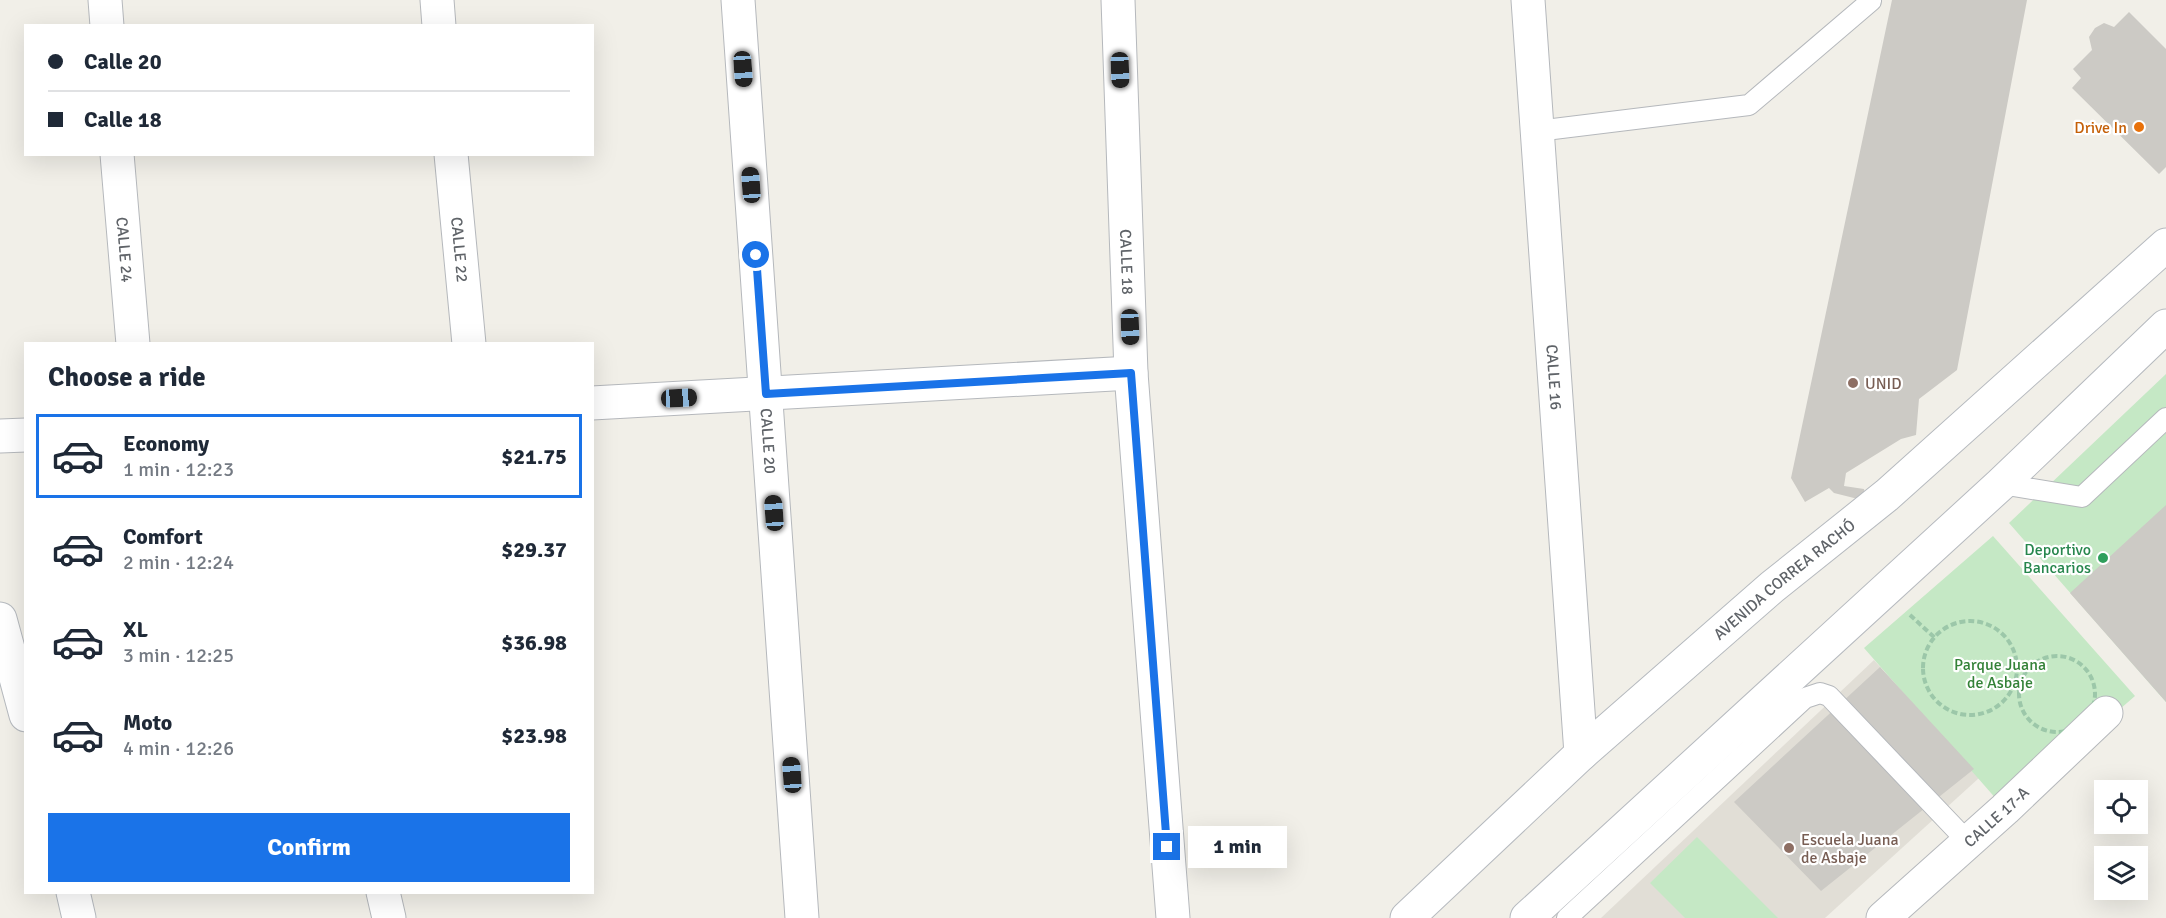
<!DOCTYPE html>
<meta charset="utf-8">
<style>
:root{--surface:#fff;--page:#f2f2f3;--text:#1f2937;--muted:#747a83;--line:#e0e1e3;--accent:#1a73e8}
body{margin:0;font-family:Signika,sans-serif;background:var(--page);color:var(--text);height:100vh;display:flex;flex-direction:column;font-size:22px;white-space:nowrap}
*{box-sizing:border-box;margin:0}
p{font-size:20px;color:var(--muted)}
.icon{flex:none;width:33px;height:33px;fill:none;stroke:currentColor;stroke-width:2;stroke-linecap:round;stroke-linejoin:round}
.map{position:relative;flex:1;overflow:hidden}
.side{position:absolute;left:24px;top:342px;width:570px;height:552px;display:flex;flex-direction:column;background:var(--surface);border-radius:0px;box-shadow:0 6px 24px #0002}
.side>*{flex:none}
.banner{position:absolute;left:24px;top:24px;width:570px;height:132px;border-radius:0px;box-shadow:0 6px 24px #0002;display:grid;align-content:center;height:132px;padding:0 24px;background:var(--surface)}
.fabs{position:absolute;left:2094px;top:780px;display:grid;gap:12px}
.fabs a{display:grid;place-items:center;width:54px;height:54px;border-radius:0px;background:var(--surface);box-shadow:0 6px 24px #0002;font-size:30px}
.end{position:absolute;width:27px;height:27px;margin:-14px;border:8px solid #1a73e8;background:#fff;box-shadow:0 0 0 3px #fff}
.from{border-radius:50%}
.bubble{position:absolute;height:42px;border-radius:0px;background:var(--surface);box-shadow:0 6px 24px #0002;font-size:20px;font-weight:800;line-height:42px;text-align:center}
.car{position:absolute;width:18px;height:36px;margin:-18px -9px;border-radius:8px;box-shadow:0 0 4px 2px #0007;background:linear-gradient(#222 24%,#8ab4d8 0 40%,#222 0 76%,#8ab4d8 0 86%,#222 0)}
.banner b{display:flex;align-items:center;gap:21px;height:57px;font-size:22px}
.banner b+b{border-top:2px solid var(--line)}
.banner i{width:15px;height:15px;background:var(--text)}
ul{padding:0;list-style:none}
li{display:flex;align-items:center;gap:18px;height:84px;margin:0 12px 9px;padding:0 12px;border:3px solid transparent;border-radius:0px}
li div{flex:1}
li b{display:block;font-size:22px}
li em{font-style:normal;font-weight:800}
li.current{border-color:var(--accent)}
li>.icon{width:54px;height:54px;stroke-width:1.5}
h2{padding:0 24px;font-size:27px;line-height:72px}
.primary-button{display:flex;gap:12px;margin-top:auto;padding:12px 24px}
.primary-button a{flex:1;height:69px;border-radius:0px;background:var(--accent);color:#fff;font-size:24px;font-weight:800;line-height:69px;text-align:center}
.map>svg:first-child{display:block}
</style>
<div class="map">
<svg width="2166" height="918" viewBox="0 0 2166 918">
<rect width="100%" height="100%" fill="#f1efe8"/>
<!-- education -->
<path fill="#e1ded6" d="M1874,660L1979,778L1825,918H1601Z"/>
<!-- green -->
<path fill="#c5e8c5" d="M2166,374V702L2009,523Z
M1993,536L2135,696L2005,809L1864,648Z
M1697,837L1778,918H1685L1650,883Z"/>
<!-- building -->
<path fill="#cccac5" d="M1892,0H2027L1957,370L1919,399L1916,435L1901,439L1846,473L1844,486L1864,489L1866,501L1834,493L1829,488L1805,502L1791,478Z
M2129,12L2166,49V167L2159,174L2072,88L2081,78L2073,69L2092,50L2089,37L2095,28L2104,23L2114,27Z
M2166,505V702L2070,593Z
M1880,667L1974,769L1821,891L1734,802Z"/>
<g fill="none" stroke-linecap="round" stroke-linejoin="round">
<!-- lane casing -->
<g stroke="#b5b8bc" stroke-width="22">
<path id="lane" d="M1537,131L1749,105L1871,1
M2001,484L2082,497L2166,418
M1567,918L1805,698L1820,693L1829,696L1968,842"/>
</g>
<!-- street casing -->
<g stroke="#b5b8bc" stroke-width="35">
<g id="street">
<path d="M105,0L107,26"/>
<path d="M437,0L439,26"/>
<path id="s1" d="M738,0L802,918"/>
<path id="s2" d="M1118,0L1131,373L1173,918"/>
<path id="s3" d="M1528,0L1581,754"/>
<path id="s4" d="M117,154L133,344"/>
<path id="s5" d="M451,154L469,344"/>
<path d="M592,403L1131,373"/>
<path d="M0,436L26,435"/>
<path d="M383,892L389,918"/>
<path id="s6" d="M1883,918L2005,809L2106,713"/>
</g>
</g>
<!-- secondary casing -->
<g stroke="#b6babf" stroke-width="35">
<g id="secondary">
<path d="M0,619L26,715"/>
<path d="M73,892L79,918"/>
<path id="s7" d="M1407,918L1581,754L1772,587L1887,495L2166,245"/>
<path d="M1527,918L2001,484L2166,326"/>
</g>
</g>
<!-- path -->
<path stroke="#9cc7a9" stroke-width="4" stroke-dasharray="6 3" stroke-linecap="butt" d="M1910,615L1935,638
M1923 668a47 47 0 1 1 94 0a47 47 0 1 1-94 0Z
M2019 694a38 38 0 1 1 76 0a38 38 0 1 1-76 0Z"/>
<!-- lane -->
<use href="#lane" stroke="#fff" stroke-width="20"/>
<!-- street -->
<use href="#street" stroke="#fff" stroke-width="33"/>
<!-- secondary -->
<use href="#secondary" stroke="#fff" stroke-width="33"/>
</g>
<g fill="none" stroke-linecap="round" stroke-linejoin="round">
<!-- route -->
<path stroke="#1a73e8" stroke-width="8" d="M756,255L766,394L1131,373L1167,847"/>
</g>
<!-- markers -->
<circle fill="#e8710a" stroke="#fff" stroke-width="2" cx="2139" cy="127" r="6"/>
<g fill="#8d6e63" stroke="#fff" stroke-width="2">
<circle cx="1853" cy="383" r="6"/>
<circle cx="1789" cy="848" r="6"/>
</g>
<circle fill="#2e9e5b" stroke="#fff" stroke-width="2" cx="2103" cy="558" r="6"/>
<g text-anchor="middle" stroke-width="4.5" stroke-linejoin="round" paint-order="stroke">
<!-- food labels -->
<g font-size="16" fill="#c56008" stroke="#fff" text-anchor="end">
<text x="2127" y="133">Drive In</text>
</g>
<!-- street labels -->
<g font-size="16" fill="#5f6368" stroke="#fff">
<text dy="6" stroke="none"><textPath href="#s4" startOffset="96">CALLE 24</textPath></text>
<text dy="6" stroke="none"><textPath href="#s5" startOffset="96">CALLE 22</textPath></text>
<text dy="6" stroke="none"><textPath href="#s2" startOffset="262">CALLE 18</textPath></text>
<text dy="6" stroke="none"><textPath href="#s3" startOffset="378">CALLE 16</textPath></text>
<text dy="6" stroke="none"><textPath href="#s1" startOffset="442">CALLE 20</textPath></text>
<text dy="6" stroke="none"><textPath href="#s7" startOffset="507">AVENIDA CORREA RACHÓ</textPath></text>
<text dy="6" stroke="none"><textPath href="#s6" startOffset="152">CALLE 17-A</textPath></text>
</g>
<!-- education labels -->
<g font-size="16" fill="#785e54" stroke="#fff" text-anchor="start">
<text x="1865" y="389">UNID</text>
<text x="1801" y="845">Escuela Juana<tspan x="1801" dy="18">de Asbaje</tspan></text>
</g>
<!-- leisure labels -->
<g font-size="16" fill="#27864d" stroke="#fff" text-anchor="end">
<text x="2091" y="555">Deportivo<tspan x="2091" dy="18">Bancarios</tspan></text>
</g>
<!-- park labels -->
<g font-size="16" fill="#348238" stroke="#fff">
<text x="2000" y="670">Parque Juana<tspan x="2000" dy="18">de Asbaje</tspan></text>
</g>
</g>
</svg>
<div class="fabs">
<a><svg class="icon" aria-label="locate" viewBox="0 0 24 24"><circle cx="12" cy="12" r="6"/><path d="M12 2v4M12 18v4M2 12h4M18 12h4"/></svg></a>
<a><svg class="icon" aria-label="layers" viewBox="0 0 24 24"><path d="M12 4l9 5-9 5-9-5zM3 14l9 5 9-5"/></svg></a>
</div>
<i class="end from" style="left:756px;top:255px"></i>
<i class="end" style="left:1167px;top:847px"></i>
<div class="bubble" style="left:1188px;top:826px;width:99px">1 min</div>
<i class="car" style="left:743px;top:69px;rotate:176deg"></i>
<i class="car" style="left:1120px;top:70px;rotate:178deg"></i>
<i class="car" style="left:751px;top:185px;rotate:356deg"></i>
<i class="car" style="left:1130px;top:327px;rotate:178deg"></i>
<i class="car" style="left:679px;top:398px;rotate:87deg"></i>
<i class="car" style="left:774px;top:513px;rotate:356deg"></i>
<i class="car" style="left:792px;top:775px;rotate:356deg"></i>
<div class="banner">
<b><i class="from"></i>Calle 20</b>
<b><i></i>Calle 18</b>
</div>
<section class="side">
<h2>Choose a ride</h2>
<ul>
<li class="current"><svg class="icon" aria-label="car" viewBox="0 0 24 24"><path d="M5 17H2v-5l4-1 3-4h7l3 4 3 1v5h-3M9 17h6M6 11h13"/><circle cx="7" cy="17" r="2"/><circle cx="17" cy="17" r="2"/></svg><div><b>Economy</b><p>1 min · 12:23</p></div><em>$21.75</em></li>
<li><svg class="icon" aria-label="car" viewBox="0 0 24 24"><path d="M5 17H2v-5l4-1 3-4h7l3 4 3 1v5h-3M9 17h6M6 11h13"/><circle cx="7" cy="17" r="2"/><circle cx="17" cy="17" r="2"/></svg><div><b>Comfort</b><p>2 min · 12:24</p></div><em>$29.37</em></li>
<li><svg class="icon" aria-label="car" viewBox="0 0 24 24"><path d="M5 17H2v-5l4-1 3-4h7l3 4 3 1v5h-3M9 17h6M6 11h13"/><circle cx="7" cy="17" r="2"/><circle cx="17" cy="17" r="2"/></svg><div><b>XL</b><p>3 min · 12:25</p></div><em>$36.98</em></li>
<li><svg class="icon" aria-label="car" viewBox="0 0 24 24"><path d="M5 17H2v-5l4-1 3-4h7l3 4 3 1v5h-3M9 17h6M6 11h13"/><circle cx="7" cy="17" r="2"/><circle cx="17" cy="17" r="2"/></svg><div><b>Moto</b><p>4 min · 12:26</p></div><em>$23.98</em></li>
</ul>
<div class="primary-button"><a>Confirm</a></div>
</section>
</div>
